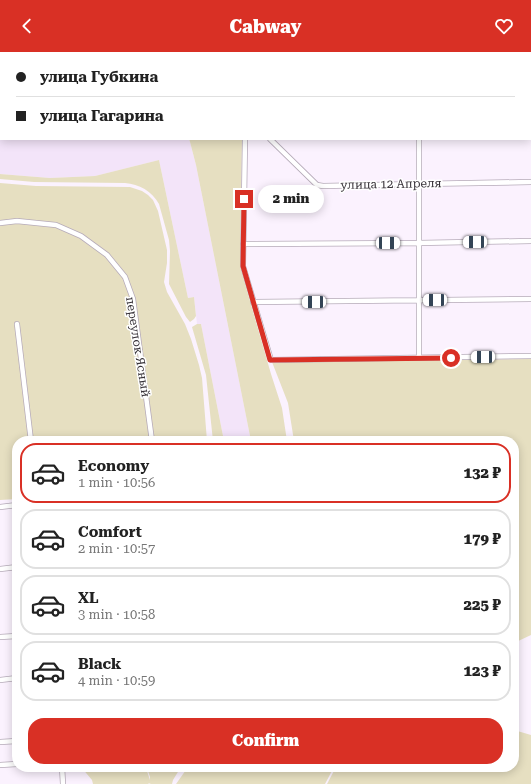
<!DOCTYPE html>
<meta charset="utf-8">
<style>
:root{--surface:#fff;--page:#f6f6f6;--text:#222;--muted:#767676;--line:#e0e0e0;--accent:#d93025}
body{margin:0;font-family:"Roboto Serif",serif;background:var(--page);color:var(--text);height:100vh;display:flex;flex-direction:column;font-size:15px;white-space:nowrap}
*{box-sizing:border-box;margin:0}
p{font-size:13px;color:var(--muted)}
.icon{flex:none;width:22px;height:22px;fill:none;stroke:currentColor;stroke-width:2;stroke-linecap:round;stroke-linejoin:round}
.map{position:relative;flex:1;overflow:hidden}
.side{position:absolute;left:12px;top:384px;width:507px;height:336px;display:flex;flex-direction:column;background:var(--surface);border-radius:16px;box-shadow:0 2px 10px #0003}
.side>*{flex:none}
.banner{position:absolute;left:0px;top:0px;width:531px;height:88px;box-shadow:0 2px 10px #0003;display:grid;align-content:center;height:88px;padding:0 16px;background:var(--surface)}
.end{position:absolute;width:18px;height:18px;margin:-9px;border:5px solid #d93025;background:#fff;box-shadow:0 0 0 2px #fff}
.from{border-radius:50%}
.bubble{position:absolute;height:28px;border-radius:14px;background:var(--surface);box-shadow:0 2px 10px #0003;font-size:13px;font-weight:800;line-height:28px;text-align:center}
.car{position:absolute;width:12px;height:24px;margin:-12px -6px;border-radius:5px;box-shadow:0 0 3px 1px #0007;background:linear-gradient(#fff 24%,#345 0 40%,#fff 0 76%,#345 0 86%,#fff 0)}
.banner b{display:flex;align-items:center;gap:14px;height:38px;font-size:15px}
.banner b+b{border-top:1px solid var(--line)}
.banner i{width:10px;height:10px;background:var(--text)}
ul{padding:7px 0 0;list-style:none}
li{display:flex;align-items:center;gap:12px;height:60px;margin:0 8px 6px;padding:0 8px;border:2px solid var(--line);border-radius:16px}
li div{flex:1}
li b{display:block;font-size:15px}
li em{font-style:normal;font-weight:800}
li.current{border-color:var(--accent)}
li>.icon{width:36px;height:36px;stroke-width:1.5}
.button{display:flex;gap:8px;margin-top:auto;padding:8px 16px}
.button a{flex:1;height:46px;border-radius:16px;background:var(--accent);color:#fff;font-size:16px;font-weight:800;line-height:46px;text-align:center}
header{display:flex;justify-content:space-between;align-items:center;height:52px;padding:0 16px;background:var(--accent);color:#fff;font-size:18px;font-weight:800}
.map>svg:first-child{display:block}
</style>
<header><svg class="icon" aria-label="back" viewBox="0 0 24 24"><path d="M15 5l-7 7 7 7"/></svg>Cabway<svg class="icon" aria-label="heart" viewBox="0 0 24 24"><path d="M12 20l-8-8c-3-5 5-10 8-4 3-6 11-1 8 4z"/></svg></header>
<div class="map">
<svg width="531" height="732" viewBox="0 0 531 732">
<rect width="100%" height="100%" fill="#fbf2fe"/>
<!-- built -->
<path fill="#f3e4f9" d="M0,75H1V87H189L190,90L196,113L251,389H224L201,272H197L194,245L188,246L159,108L95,124L50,126L0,122Z"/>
<!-- green -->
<path fill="#e6dfc1" d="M189,87H242L240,214L271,322L282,356L287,389H251L196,113L190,90Z
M159,108L188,246L194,245L196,264L194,267L190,270L186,265L169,232L170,199L169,188L159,152C152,139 139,132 125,131L34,130L0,127V122L50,126L95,124Z
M0,131L36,134L130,135L142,139L148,143L153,148L158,159L167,198V211L164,230L167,240L185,272L191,287L199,313L202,326L207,389H17V447L0,448Z
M197,272H201L224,389H213L206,323L192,275Z
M531,307V583L514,591V389H294L288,351L272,310Z
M514,678L531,683V732H327L336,715H514Z
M81,715H138L147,719L150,728V725L148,719L140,715H181L173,728L172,732H151L148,731L149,732H93L92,728Z
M188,715H334L325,732H176Z"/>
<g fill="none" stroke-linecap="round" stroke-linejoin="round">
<!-- minor casing -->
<g stroke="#b6abb9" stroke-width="6">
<path id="minor" d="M27,0V1
M264,0L265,1
M347,0L348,1
M418,0V1
M82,1V0
M530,14H531
M530,73H531
M245,87L243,214L271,308L531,304
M270,87L317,133L323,134L419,132L531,130
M419,87V306
M0,171L17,169L56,173L81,184L107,203L125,225L133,247L152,389
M243,192L418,191L531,189
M253,250L531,247
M17,272L31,389
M0,455L17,453
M0,517L17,515
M0,585L17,584
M0,628L17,626
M0,690L17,689
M0,713L17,712
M62,715L63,732"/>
</g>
<!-- major casing -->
<g stroke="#a986b4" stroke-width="8">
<path id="major" d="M118,1L119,0
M128,1L130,0
M0,35H1
M0,40H1"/>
</g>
<!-- minor -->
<use href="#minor" stroke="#fff" stroke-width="4.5"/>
<!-- major -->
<use href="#major" stroke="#f1d2fa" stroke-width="5.5"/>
</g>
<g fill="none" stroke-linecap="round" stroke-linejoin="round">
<!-- route -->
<path stroke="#d93025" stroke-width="5" d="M244,147L243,214L270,308L451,306"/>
</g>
<g text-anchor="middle" stroke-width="3" stroke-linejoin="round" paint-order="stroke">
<!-- street labels -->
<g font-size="12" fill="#373238" stroke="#fff">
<text transform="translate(391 132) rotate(-1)" y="4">улица 12 Апреля</text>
<text transform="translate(138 295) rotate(81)" y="4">переулок Ясный</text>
</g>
</g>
</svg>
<i class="end from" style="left:451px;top:306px"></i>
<i class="end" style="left:244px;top:147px"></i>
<div class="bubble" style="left:258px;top:133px;width:66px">2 min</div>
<i class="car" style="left:475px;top:190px;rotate:269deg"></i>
<i class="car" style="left:388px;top:191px;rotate:90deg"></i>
<i class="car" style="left:435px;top:248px;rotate:269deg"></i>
<i class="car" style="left:314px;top:250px;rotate:269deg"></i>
<i class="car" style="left:483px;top:305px;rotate:269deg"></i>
<div class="banner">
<b><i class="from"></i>улица Губкина</b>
<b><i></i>улица Гагарина</b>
</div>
<section class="side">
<ul>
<li class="current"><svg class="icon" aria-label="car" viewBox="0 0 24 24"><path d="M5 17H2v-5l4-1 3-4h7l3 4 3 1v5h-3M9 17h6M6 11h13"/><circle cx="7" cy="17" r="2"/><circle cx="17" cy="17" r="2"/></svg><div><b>Economy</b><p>1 min · 10:56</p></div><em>132 ₽</em></li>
<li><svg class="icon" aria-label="car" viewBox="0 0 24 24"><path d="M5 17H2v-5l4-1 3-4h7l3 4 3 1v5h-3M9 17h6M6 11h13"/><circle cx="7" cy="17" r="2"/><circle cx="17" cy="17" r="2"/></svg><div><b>Comfort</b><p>2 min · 10:57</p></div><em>179 ₽</em></li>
<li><svg class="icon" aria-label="car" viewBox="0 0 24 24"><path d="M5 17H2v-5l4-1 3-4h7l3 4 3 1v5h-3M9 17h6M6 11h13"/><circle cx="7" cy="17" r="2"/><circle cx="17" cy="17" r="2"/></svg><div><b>XL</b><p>3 min · 10:58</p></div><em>225 ₽</em></li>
<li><svg class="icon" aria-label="car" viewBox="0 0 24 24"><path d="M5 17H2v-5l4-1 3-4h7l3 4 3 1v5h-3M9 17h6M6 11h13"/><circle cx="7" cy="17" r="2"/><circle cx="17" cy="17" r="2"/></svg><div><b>Black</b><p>4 min · 10:59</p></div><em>123 ₽</em></li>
</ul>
<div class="button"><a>Confirm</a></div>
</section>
</div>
